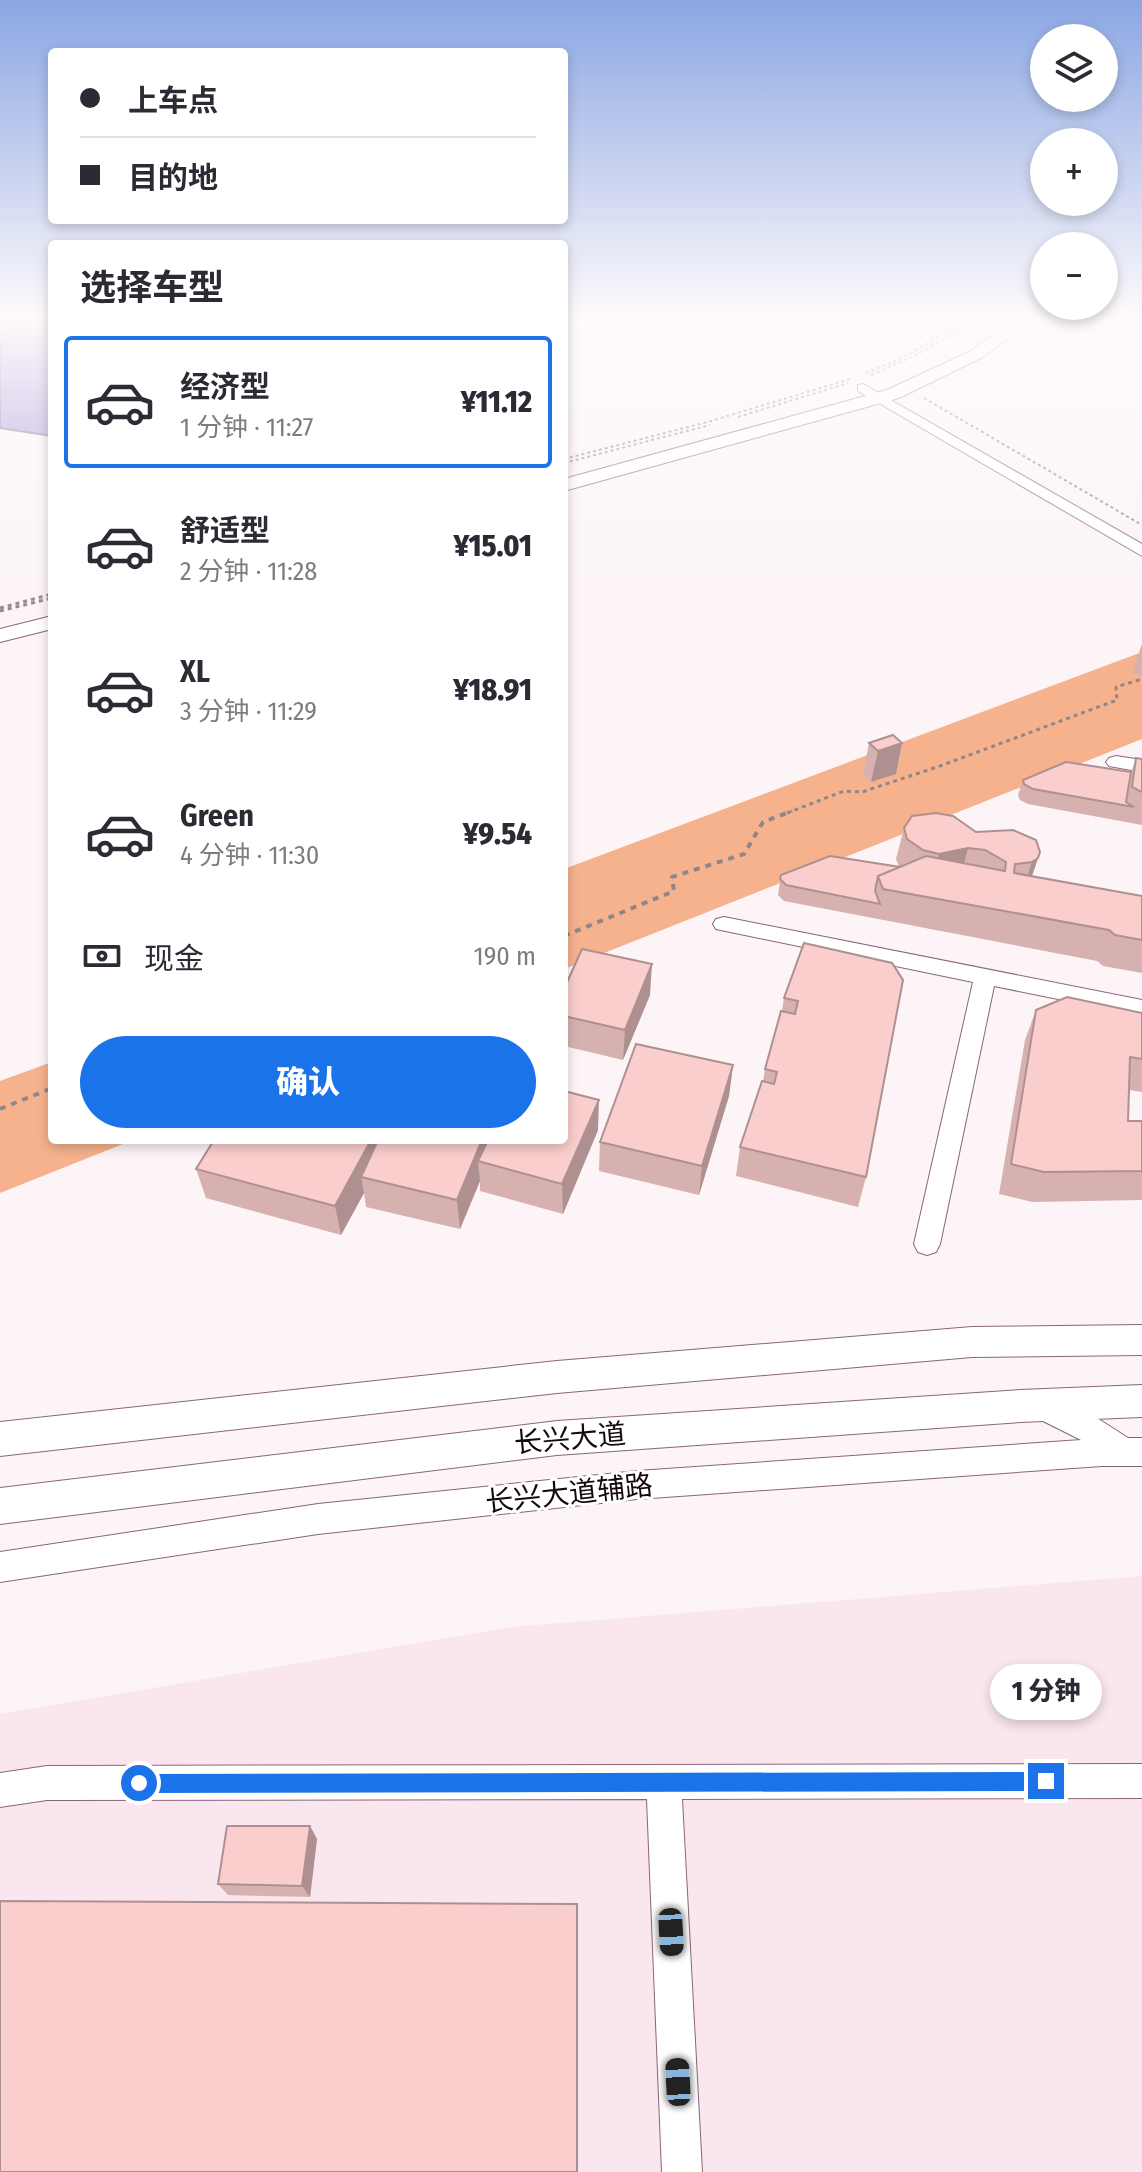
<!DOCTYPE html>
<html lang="zh">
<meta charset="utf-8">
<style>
:root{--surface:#fff;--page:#f2f2f3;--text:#2b2b33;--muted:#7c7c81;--line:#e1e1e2;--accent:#1a73e8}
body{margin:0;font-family:"Fira Sans Condensed","Noto Sans SC",sans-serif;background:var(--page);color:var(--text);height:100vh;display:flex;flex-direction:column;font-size:30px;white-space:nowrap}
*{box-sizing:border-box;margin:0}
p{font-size:26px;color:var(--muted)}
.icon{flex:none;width:44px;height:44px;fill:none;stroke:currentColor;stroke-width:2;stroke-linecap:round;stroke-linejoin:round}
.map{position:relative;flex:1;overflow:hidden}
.side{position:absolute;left:48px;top:240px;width:520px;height:904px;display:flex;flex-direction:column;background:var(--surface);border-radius:8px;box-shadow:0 4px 12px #0003}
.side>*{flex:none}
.top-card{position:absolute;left:48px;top:48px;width:520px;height:176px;border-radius:8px;box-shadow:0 4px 12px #0003;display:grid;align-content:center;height:176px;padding:0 32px;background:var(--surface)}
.buttons{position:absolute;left:1030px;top:24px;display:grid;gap:16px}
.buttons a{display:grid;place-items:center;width:88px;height:88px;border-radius:50%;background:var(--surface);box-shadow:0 4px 12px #0003;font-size:40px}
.end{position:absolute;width:36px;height:36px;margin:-18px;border:10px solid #1a73e8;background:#fff;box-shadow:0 0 0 4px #fff}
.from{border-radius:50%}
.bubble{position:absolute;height:56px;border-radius:28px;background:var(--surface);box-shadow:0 4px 12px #0003;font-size:26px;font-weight:800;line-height:56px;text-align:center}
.car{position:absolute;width:24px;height:48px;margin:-24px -12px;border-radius:10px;box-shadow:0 0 6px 2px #0007;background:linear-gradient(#222 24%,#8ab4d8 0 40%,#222 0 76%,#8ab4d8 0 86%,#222 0)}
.top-card b{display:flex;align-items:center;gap:28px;height:76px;font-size:30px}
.top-card b+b{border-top:2px solid var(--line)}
.top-card i{width:20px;height:20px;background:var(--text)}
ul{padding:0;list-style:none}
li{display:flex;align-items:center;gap:24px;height:132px;margin:0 16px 12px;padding:0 16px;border:4px solid transparent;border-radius:8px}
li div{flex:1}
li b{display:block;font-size:30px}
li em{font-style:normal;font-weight:800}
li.active{border-color:var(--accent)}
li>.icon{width:72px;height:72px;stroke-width:1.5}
h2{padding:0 32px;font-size:36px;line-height:96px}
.pay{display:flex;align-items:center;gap:20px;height:88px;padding:0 32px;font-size:30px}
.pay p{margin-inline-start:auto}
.cta{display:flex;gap:16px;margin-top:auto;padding:16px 32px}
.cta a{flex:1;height:92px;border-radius:48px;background:var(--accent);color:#fff;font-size:32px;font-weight:800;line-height:92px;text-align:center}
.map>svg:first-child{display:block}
</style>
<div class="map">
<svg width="1142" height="2172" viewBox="0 0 1142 2172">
<rect width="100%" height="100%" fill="#fcf4f7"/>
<!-- built -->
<path fill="#fae6ee" d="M1142,1576V2172H0V1714L511,1627Z"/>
<!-- green -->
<path fill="#f6b28d" d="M1142,652V739L564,969V869Z
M52,1062V1140H133L0,1193V1081Z"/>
<!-- water -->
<path fill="#a092db" stroke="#76699e" stroke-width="2" d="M0,319H52V436L0,428Z"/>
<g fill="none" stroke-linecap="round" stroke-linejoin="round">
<!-- minor casing -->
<g stroke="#896676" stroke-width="2">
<path id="minor" d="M863,384L1142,544V556L858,391V385Z
M1116,756L1142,760V772L1109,766L1106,762L1109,758Z
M724,917L1142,1000V1016L994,986L940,1244L936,1252L927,1255L918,1252L914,1244L973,982L716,929L713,924L716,919Z
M1041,1393L1097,1418L1128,1438H1142V1466H1102L637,1499L318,1534L0,1582V1552L318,1504L637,1471L1081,1440L1031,1415L1027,1406L1031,1397Z
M1142,1764V1798L682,1799L702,2172H662L647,1799L47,1800L0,1807V1773L47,1766Z"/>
</g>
<!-- major casing -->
<g stroke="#896676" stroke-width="2">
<path id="major" d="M1016,319H1034L983,357L899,398L564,491V479L887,390L971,351Z
M52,616V629L0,642V629Z
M1142,1325V1355L972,1357L557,1393L0,1456V1422L557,1361L972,1327Z
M1142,1385V1417L1020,1422L557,1455L0,1524V1488L557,1421L1020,1390Z"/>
</g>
<!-- path-far2 -->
<path stroke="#90868a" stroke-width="2" stroke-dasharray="3 3" stroke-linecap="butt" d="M1040,330L1055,319
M866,373L900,359L970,319
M871,375L918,354L979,319
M924,398L1142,525
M738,417L848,383
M564,459L711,421L850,379
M564,463L710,425"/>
<!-- path-far1 -->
<path stroke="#90868a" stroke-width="3" stroke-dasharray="4 4" stroke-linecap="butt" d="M0,608L52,594
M0,611L52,598
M787,813L844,791L862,792L940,766L1117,700L1116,687L1142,679"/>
<!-- path -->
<path stroke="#90868a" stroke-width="4" stroke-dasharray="6 6" stroke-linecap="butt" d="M564,936L674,891L672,877L744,854L763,822L792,811
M0,1109L52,1088"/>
<!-- minor -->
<use href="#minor" fill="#fff" fill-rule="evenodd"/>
<!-- major -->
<use href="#major" fill="#fff" fill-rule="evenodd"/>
</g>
<!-- wall -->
<path fill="#d7b1b0" d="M1142,644V675L1132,674Z
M869,743H902L896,774L871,782L863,774Z
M1136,758L1142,759V825L1028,804L1020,800L1018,795L1023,780L1131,773Z
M904,828L976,832L1040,852L1032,876L1142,896V973L1103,966L1097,961L784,901L778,895L781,875L899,867L896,859Z
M804,943L866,1177L858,1207L736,1176L740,1147L763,1082L765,1069L782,1011L784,998Z
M564,989L650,995L623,1060L564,1046Z
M1036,1010L1142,1013V1092L1129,1090L1128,1121H1142V1200L1032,1202L999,1194L1025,1040Z
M733,1065L729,1096L699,1195L599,1171L600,1142Z
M598,1130L563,1214L480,1191V1181L460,1229L366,1207L364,1193L341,1235L206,1198L196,1169L487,1144Z
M310,1826L317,1839L310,1897L228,1895L218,1884Z"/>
<!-- shaded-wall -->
<path fill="#af9090" d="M902,743L896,774L871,782L878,751Z
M968,848L960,878L931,884L939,854Z
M1040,852L1028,888L1022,893L1032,862Z
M652,964L650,995L623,1060L625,1030Z
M733,1065L729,1096L699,1195L702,1166Z
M599,1100L598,1130L563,1214L562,1184Z
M371,1140H389L361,1177L364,1193L341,1235L335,1206Z
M482,1140H486L488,1161H478L480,1181L460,1229L457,1200Z
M310,1826L317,1839L310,1897L302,1886Z"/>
<!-- building -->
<path fill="#facecd" stroke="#af9090" stroke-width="2" d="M893,735L902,743L878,751L869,743Z
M1136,758L1142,759V792L1132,787Z
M1066,762L1131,772L1126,802L1134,807L1033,789L1024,784L1023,780Z
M936,813L953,816L976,832L1013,830L1036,840L1040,852L1038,858L1032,862L1015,864L1014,873L1142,896V940L1115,935L1109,930L883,889L878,876L926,856L1005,871L1006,862L985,850L968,848L939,854L923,850L907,839L904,828L912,816Z
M830,856L900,867L878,876L875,891L880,904L786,885L780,879L781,875Z
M804,943L892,963L903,980L866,1177L740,1147L762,1081L774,1084L777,1072L765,1069L781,1011L795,1014L798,1001L784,998Z
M582,949L652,964L625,1030L564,1016V989Z
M1067,997L1142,1013V1059L1130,1057L1128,1121H1142V1171L1044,1172L1011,1164L1036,1010Z
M636,1044L733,1065L702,1166L600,1142Z
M564,1091L599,1100L562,1184L478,1161L488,1140H564Z
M214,1140H371L335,1206L196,1169Z
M378,1140H482L457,1200L361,1177Z
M227,1826H310L302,1886L218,1884Z
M0,1901L577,1904V2172H0Z"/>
<!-- sky -->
<linearGradient id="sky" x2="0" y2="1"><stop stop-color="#8ba6e3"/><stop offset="0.51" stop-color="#fefafb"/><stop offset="1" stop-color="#fefafb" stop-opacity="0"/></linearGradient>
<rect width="1142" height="623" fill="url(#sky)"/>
<!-- route -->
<path fill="#1a73e8" d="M1046,1772L1053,1775L1056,1781L1053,1788L1046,1791L139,1793L133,1790L130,1783L133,1777L139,1774Z"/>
<g text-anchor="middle" stroke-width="6" stroke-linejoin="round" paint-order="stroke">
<!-- near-street labels -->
<g font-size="28" fill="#15090e" stroke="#fff">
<text transform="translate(570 1438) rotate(-5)" y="10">长兴大道</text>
<text transform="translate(569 1493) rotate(-6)" y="10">长兴大道辅路</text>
</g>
</g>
</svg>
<div class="buttons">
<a><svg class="icon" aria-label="layers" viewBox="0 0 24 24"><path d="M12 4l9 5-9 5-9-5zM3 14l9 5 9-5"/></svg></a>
<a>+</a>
<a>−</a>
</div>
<i class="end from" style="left:139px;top:1783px"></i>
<i class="end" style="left:1046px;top:1781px"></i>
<div class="bubble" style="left:990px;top:1664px;width:112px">1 分钟</div>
<i class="car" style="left:671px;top:1932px;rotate:177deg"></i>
<i class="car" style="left:678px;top:2082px;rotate:357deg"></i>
<div class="top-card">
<b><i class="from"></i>上车点</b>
<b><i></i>目的地</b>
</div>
<section class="side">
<h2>选择车型</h2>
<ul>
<li class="active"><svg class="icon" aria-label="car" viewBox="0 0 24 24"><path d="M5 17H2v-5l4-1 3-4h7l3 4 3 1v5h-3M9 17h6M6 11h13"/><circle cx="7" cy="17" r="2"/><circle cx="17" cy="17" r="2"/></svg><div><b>经济型</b><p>1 分钟 · 11:27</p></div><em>¥11.12</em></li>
<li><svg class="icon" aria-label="car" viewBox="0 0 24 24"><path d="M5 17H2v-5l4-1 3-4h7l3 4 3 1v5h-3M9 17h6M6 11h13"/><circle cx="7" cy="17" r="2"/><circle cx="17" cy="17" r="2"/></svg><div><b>舒适型</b><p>2 分钟 · 11:28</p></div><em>¥15.01</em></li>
<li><svg class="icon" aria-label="car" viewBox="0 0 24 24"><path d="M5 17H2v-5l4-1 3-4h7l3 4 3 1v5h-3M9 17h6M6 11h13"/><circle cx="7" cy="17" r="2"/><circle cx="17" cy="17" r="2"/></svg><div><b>XL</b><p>3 分钟 · 11:29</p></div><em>¥18.91</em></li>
<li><svg class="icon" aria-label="car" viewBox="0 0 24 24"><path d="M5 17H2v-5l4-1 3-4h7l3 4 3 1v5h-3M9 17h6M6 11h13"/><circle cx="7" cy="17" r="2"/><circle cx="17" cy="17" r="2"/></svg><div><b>Green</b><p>4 分钟 · 11:30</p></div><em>¥9.54</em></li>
</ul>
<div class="pay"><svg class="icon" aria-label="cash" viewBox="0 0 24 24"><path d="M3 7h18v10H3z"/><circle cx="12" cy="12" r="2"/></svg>现金<p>190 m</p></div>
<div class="cta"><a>确认</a></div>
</section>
</div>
